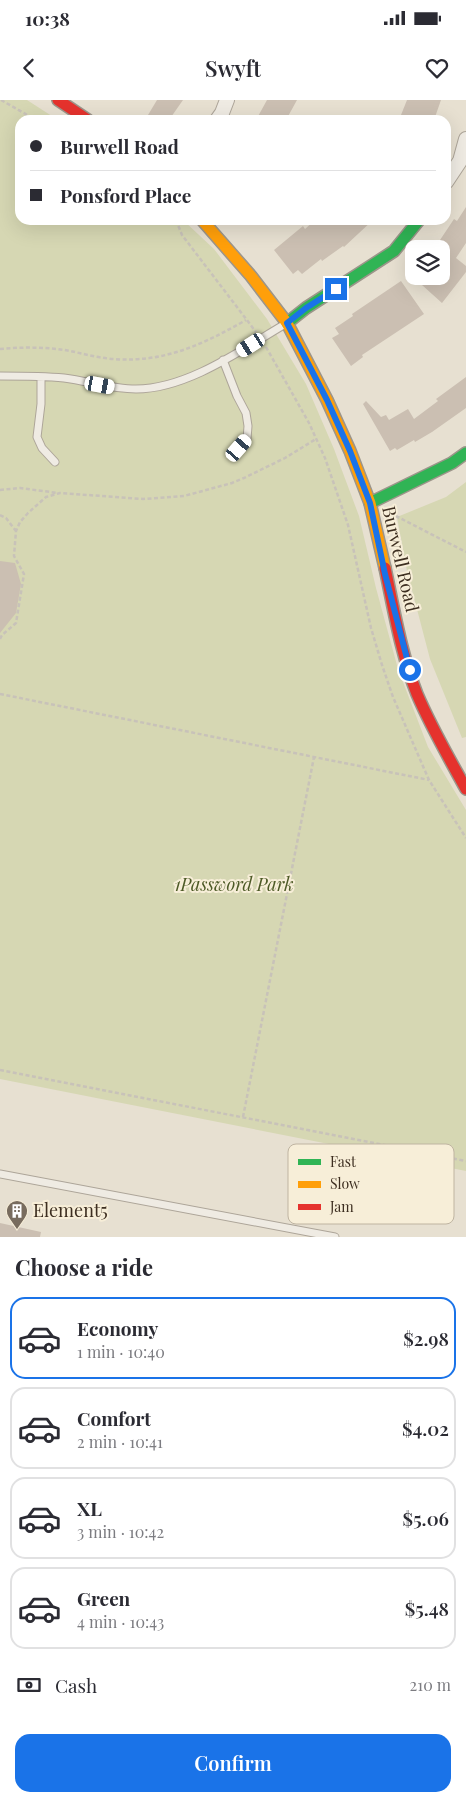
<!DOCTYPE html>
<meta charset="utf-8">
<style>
:root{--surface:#fff;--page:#f7f7f7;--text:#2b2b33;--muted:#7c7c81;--line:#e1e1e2;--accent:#1a73e8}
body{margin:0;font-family:"Playfair Display",serif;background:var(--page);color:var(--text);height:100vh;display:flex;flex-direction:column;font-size:19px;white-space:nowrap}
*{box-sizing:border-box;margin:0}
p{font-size:16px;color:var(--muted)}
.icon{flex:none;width:28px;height:28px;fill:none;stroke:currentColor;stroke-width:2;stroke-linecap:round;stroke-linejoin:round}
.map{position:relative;height:1137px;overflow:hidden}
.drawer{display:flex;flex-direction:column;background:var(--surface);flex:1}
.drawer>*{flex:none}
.top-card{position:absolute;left:15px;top:15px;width:436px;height:110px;border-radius:15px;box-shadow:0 5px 20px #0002;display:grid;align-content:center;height:110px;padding:0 15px;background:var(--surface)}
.tools{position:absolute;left:405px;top:140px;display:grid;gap:10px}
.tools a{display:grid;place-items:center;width:45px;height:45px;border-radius:10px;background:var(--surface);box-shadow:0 5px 20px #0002;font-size:25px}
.end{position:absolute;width:22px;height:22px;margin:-11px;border:6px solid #1a73e8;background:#fff;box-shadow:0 0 0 2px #fff}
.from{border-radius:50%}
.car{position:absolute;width:15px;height:30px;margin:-15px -8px;border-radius:6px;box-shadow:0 0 4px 1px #0007;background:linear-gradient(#fff 24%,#345 0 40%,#fff 0 76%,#345 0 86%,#fff 0)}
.top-card b{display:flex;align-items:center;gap:18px;height:48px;font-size:19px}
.top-card b+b{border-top:1px solid var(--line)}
.top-card i{width:12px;height:12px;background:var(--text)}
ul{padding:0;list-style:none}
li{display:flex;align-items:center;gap:15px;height:82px;margin:0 10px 8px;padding:0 5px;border:2px solid var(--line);border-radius:15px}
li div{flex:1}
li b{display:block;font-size:19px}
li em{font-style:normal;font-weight:600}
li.current{border-color:var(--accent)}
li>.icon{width:45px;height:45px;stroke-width:1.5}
h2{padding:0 15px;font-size:22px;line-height:60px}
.pay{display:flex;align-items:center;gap:12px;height:55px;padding:0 15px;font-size:19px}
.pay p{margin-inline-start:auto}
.action{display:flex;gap:10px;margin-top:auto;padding:10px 15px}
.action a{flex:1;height:58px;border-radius:15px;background:var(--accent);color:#fff;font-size:20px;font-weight:600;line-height:58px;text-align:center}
.status{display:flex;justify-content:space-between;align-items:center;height:35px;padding:0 25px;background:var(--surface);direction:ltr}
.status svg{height:14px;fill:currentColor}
header{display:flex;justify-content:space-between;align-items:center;height:65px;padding:0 15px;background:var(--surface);font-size:22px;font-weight:600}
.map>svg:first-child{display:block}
</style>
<div class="status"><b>10:38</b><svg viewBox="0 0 49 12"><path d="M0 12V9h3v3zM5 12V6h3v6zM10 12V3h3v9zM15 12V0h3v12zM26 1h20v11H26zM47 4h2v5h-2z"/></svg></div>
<header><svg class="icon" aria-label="back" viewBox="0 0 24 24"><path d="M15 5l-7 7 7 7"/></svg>Swyft<svg class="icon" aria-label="heart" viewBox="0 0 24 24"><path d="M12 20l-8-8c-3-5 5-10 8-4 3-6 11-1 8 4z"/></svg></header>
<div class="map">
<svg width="466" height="1137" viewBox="0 0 466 1137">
<rect width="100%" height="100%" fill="#e7e0d1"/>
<!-- green -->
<path fill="#d6d7b3" d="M0,0H27L58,20H20V120H183L214,149L267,219L306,284L334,349L359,416L376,488L398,569L428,647L466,710V1071L0,979Z
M466,382V637L462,638L430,559L407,471L397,417L446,397Z"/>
<!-- building -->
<path fill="#cbbfb2" d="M157,0H183L169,20H145Z
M267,0H297L286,20H256Z
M407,0H441L434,20H402L404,16L401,15Z
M466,107V143L456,158L466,166V172L442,203L412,176H441V149H434L454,119L457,121Z
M315,120H373L344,147L343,146L322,161L321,159L302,174L298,170L293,174L274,150L303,126L305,129Z
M401,181L424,214L362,255L363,257L351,266L332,238L339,234L335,228L353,216L352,214Z
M466,277V308L432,332L415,342L414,340L397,350L395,348L390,351L363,304L366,301L381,317L386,315L389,320L408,309L414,319L438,301L436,299Z
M0,461L15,463L21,484L16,513L0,533Z
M0,1123L41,1132L40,1137H0Z"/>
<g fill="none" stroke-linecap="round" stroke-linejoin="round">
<!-- lane casing -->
<g stroke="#ada599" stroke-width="9">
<path id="lane" d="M223,260L237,296L246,313L248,326L247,339L239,348
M0,276C21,276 43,276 64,278C88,281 111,289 136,289C188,289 244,248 287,223
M41,277V304L37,337L42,348L55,362
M0,1074L335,1137"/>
</g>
<!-- street casing -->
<g stroke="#ada599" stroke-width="16">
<path id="street" d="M217,20L222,13L227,0
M446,82L460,61L466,39"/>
</g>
<!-- fast casing -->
<g stroke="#9c958a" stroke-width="14">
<path id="fast" d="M287,223L306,208L394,151L419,120
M370,403L452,363L466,353"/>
</g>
<!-- slow casing -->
<g stroke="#9c958a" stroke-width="14">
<path id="slow" d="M202,120L251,176L287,223L327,300L350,351L370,403L385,468"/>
</g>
<!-- jam casing -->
<g stroke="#9c958a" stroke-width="14">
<path id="jam" d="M58,0L88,20
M385,468C394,510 401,554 417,594C431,627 449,658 466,689"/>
</g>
<!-- path -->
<path stroke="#c8c2b9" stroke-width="2.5" stroke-dasharray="4 2.5" stroke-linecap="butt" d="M1,0L36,20
M176,120L182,135L256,232
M266,247L309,323L325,358L348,425L371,528L382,565L393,597L429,680L466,738
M0,249C21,247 44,247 65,250C81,253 97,258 114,259C164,263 204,244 246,220
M0,390L20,388L58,393
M390,413L466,452
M0,415L6,418L16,431
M0,539L2,535L16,523L24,474L14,456L16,431L20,422L28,413L46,397L60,393L143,399L184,396L232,383L244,378L285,358L316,339
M0,594L429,680
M0,970L466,1061
M243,1017L314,657"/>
<!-- lane -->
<use href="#lane" stroke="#efebe3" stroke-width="7"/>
<!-- street -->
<use href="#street" stroke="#efebe3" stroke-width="14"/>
<!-- fast -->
<use href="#fast" stroke="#30b455" stroke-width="11"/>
<!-- slow -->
<use href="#slow" stroke="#ff9f0a" stroke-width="11"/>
<!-- jam -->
<use href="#jam" stroke="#e5322d" stroke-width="11"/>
</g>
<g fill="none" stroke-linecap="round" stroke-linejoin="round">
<!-- route -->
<path stroke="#1a73e8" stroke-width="6" d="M336,189L306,208L287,223L327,300L350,351L370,403L385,474L410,570"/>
</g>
<!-- icons -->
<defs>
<g id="building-pin" transform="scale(1.125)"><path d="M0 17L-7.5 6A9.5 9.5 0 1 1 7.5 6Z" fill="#786c5e" stroke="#f7eed8"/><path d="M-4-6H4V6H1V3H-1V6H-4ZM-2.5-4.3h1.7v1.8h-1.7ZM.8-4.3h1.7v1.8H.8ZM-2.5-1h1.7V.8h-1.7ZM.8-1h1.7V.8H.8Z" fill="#fff"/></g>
</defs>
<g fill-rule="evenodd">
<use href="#building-pin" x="17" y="1111"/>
</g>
<g text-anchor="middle" stroke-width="4" stroke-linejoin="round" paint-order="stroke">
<!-- street labels -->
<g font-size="18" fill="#3d2e20" stroke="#f7eed8">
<text transform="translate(400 459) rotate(77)" y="6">Burwell Road</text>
</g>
<!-- park labels -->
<g font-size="18" font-style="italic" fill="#4d5a26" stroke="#f7eed8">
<text x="234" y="791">1Password Park</text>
</g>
<!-- poi labels -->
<g font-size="18" fill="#3d2e20" stroke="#f7eed8" text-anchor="start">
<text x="33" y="1117">Element5</text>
</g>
</g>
<!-- legend -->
<rect x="288" y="1044" width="166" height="80" rx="8" fill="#f7eed8" stroke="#bfb4a1" stroke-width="1"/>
<rect x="298" y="1059" width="23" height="6" fill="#30b455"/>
<rect x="298" y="1081" width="23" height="7" fill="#ff9f0a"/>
<rect x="298" y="1104" width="23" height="6" fill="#e5322d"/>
<g font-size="14" fill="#3d2e20">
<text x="330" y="1067">Fast</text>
<text x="330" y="1089">Slow</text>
<text x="330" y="1112">Jam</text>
</g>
</svg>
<div class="tools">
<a><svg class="icon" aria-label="layers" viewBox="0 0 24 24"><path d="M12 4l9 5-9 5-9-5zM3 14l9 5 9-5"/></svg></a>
</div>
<i class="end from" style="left:410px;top:570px"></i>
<i class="end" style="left:336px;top:189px"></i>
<i class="car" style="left:251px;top:245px;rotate:238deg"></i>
<i class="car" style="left:100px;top:285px;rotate:100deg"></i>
<i class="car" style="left:239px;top:348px;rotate:41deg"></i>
<div class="top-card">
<b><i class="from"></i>Burwell Road</b>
<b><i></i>Ponsford Place</b>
</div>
</div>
<section class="drawer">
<h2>Choose a ride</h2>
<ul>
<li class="current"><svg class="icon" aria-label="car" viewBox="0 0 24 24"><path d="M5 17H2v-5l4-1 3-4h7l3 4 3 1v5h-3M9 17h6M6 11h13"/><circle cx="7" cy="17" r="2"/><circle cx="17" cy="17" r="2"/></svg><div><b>Economy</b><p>1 min · 10:40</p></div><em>$2.98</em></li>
<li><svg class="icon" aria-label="car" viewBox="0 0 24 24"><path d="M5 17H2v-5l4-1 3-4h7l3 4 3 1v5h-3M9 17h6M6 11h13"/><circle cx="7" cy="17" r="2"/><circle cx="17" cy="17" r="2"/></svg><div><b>Comfort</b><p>2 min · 10:41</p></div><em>$4.02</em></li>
<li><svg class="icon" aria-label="car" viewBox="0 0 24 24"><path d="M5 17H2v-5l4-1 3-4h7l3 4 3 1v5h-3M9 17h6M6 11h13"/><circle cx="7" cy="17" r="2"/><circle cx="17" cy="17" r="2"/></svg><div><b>XL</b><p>3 min · 10:42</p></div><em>$5.06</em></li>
<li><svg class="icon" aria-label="car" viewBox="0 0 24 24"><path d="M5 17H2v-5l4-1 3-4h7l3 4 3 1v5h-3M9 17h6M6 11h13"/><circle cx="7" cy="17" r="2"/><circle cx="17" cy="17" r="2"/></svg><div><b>Green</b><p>4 min · 10:43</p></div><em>$5.48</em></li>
</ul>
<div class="pay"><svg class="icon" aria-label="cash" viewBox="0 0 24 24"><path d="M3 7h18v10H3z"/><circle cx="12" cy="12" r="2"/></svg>Cash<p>210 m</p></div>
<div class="action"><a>Confirm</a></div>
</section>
